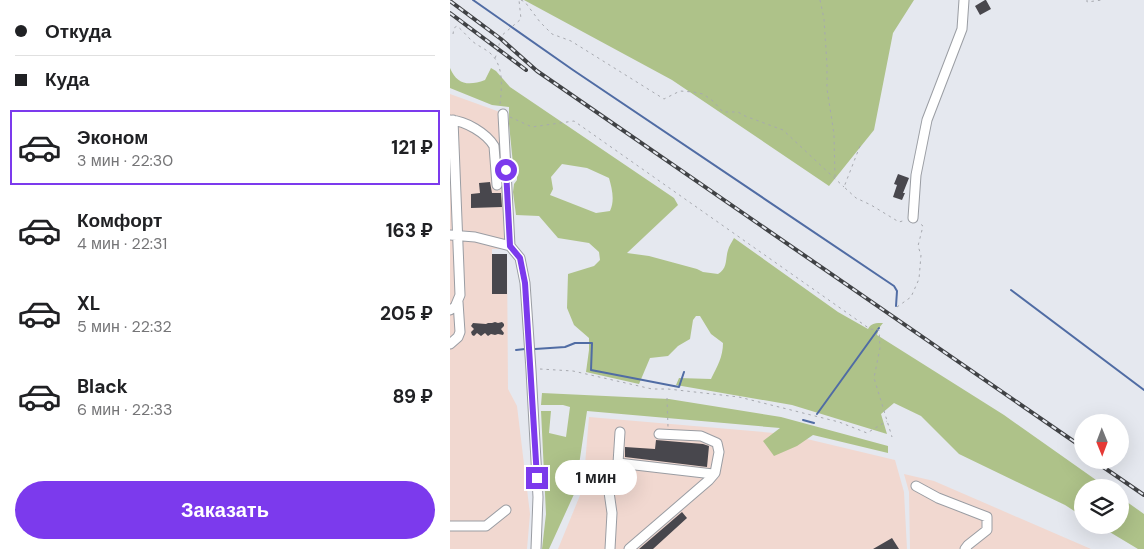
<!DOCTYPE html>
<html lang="ru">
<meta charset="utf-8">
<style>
:root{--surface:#fff;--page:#f2f2f2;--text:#202124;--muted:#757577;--line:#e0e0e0;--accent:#7c3aed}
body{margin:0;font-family:"DM Sans",sans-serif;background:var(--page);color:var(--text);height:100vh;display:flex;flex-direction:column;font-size:19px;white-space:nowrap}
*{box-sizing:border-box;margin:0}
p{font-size:16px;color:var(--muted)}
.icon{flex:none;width:28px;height:28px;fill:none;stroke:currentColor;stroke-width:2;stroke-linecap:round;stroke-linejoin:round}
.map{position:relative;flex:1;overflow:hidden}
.side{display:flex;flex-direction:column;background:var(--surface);width:450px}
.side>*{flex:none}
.banner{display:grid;align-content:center;height:110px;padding:0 15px;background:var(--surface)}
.needle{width:32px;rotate:179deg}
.controls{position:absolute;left:624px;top:414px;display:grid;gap:10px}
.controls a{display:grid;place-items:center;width:55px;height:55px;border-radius:50%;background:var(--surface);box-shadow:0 5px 20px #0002;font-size:25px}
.end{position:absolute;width:22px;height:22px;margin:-11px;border:6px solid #7c3aed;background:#fff;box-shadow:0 0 0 2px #fff}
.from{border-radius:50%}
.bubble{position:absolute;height:35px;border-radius:18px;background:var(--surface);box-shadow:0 5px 20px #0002;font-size:16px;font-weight:700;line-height:35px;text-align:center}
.banner b{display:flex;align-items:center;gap:18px;height:48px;font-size:19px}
.banner b+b{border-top:1px solid var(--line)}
.banner i{width:12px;height:12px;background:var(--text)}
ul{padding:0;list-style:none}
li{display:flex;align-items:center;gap:15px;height:75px;margin:0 10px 8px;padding:0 5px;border:2px solid transparent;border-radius:0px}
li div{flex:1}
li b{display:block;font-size:19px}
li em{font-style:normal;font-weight:700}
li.on{border-color:var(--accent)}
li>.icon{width:45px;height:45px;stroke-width:1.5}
.action{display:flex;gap:10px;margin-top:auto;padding:10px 15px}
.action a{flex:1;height:58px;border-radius:30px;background:var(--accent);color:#fff;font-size:20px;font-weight:700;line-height:58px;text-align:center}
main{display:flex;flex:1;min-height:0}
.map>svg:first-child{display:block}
</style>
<main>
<section class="side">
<div class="banner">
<b><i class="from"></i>Откуда</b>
<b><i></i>Куда</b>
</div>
<ul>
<li class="on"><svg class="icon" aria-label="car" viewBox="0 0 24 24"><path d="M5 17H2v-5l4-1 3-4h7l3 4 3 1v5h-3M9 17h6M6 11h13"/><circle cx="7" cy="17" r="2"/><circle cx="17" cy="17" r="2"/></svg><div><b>Эконом</b><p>3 мин · 22:30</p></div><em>121 ₽</em></li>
<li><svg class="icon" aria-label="car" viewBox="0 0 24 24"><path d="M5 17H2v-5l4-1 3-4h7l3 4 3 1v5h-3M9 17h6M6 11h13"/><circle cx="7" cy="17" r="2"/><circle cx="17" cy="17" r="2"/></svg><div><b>Комфорт</b><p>4 мин · 22:31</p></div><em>163 ₽</em></li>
<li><svg class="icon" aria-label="car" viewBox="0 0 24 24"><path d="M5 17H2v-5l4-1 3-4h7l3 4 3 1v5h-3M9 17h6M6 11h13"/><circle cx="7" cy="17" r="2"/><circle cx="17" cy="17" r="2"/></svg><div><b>XL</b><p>5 мин · 22:32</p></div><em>205 ₽</em></li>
<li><svg class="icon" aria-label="car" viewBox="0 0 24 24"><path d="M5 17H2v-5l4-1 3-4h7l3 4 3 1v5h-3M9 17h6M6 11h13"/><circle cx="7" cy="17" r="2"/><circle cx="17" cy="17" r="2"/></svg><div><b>Black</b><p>6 мин · 22:33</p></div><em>89 ₽</em></li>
</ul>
<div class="action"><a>Заказать</a></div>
</section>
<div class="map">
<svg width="694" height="549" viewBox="0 0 694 549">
<rect width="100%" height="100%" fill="#e5e8ef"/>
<!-- industrial -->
<path fill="#f1d8d0" d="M0,94L50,112L55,249H42V254H57L58,389L67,406L80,514L77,549H0Z
M139,417L336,434L445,460L454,492L457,549H108L133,488Z
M454,474L484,481L641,549H460L459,492Z"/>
<!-- green -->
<path fill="#aec289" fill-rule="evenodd" d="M74,0H464L443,33L424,130L379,186L222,80Z
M0,68C7,85 19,86 35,80L41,68L46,71L60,87L224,198L228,205L177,253L199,256L247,269L253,272L268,274C278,268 275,260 278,250C279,246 282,242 284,238L388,312L418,329C421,323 426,323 433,323L429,328L427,335L554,415L656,487L632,488V516L615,505L509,454L471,416L444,403L431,414L437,434L342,405L226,385L229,378L261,379C267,367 273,357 273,343L261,334L250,316H246L243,320L240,339L228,346L218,356L200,358L189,384L136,372L139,350V338L124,325L117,308L118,274L144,266L150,260L149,252L139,243L108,238L89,216L66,215L63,192L64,184L67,180V172L63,164L59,124V107L42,105L0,88ZM112,164L137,168L159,178C162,189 165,200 160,211L146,213L100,195L103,189L101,177Z
M92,393L219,399L331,417L438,446V453L363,435L347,446L324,456L313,441L330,428L137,411L125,492L99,549H92L96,514L91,411H101L99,433L116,437L120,407L113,405H91Z
M670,497L694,514V549H688L648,525H670Z"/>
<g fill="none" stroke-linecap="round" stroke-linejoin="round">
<!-- stream -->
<path stroke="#506ca4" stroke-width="2" d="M23,0L123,70L444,286L447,291L446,306
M561,290L694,390
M85,349L115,347L125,343H142L141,370L229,387L234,372
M66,350L75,349
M367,414L429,328
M353,420L364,423"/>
</g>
<!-- building -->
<path fill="#48474d" d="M535,0H536L541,9L530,15L525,6Z
M448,174L459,178L453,193H455L452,200L443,197L447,185L444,184Z
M40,182L42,193H51L52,207L21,208V194L30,193L29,183Z
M42,254H57V294H42Z
M45,322L48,323L52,322L54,324V326L51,329L54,333L53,335L48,334L45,335L41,334L38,336L35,333L31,336L27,333L24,336L22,335L21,332L24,329L21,326L23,323L36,324L38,323H42Z
M206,440L253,444L259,446L257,467L175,457V447L205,449Z
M232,512L237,518L203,549H189Z
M442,538L449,549H423Z"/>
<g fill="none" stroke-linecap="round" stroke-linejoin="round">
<!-- minor casing -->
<g stroke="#9a9da3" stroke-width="11">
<path id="minor" d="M53,114L60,246
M0,120C16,121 36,133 44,146L47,185
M463,218L466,175L477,120L512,29L514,0
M0,235L25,237L60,246L70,258L75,283L81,370L88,497L86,549
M0,310L5,307L10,295L3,120
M0,344L8,337L10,332L8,302
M168,463L263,474
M466,486L488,498L537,517V530L518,545L515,549
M0,526H36L56,510
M160,549L162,513L158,485L168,463L170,432
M179,549L259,480L265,473L269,452L267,443L251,436L209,434"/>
</g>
<!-- path -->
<path stroke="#a7a9af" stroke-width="1" stroke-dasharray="2.5 4" stroke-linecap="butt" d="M71,0L75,2L90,22L102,34L121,41L214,99L230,91L243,92L253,94L263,101L273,112H288L295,116L333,130L380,174L394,187
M370,0L374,19L377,65V89L384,134L385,178
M637,0V2L652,0
M3,34L4,28L7,26C12,30 16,35 21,40C26,45 34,48 40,53C54,65 52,87 50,104
M45,58C48,52 48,46 51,39L50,37L71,19L69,0
M60,117L82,127L124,121L420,329L429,330L430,348L424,378L442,437
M410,146L394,187L406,198L421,205L449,222L456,220
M447,307L461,297L469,279L471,255L468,246L473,226L468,222
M90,369L123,371L202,389H218L289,397L389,422L417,433L437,421
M217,398L218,427"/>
<!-- minor -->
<use href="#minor" stroke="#fff" stroke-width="9"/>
<!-- rail casing -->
<g stroke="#404245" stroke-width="4">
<path id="rail" d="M0,1L51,39L87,71L632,447
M0,13L76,70
M643,460L694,495"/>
</g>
<!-- rail -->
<use href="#rail" stroke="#e5e8ef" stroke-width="2" stroke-dasharray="5.5" stroke-linecap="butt"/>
</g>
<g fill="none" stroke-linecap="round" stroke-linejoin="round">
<!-- route -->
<path stroke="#7c3aed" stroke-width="6" d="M56,170L60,246L70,258L75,283L87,478"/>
</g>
</svg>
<div class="controls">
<a><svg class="needle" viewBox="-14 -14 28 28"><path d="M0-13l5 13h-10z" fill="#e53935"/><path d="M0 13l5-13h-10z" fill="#757577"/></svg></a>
<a><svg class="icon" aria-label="layers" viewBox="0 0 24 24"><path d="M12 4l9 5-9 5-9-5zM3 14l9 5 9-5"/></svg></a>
</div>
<i class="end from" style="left:56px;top:170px"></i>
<i class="end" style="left:87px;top:478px"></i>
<div class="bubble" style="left:105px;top:460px;width:82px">1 мин</div>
</div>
</main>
